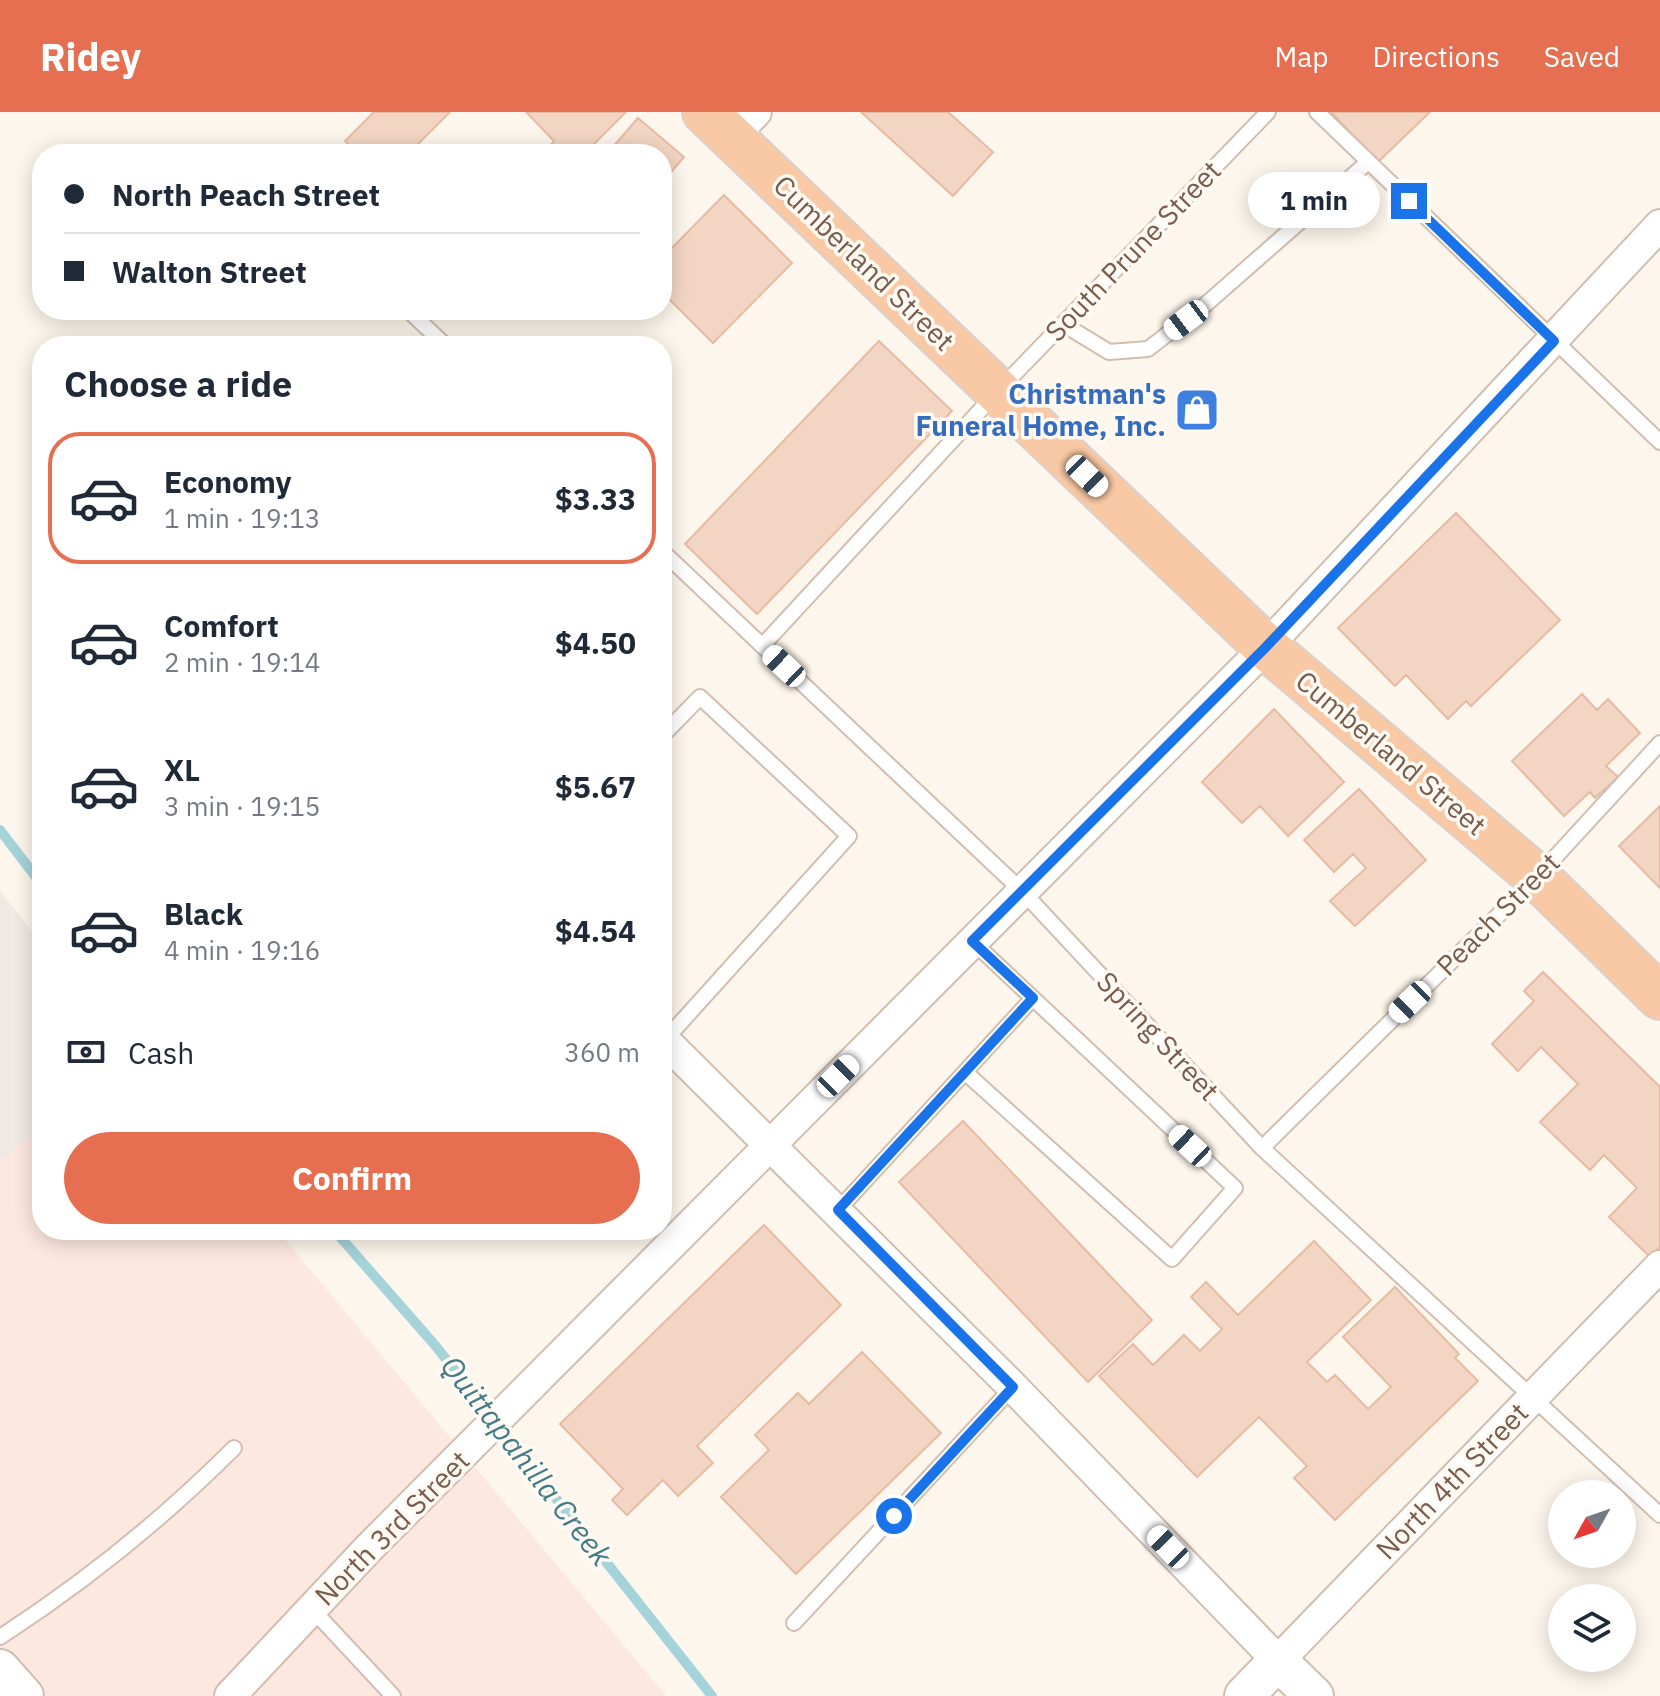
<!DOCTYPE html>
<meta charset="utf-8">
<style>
:root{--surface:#fff;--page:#f2f2f3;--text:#1f2937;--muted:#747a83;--line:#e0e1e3;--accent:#e76f51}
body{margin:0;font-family:"IBM Plex Sans",sans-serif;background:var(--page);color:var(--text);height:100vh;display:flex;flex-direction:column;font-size:30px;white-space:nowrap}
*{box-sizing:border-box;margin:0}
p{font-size:26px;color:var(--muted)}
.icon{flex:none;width:44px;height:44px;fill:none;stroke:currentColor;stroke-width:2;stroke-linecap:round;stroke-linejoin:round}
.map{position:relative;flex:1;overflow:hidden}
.drawer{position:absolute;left:32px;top:224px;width:640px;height:904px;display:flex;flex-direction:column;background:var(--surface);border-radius:32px;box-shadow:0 4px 20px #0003}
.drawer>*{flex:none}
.guide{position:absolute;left:32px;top:32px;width:640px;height:176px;border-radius:32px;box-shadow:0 4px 20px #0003;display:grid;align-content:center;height:176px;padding:0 32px;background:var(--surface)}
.needle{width:52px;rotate:230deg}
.buttons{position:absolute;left:1548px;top:1368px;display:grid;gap:16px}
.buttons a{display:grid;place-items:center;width:88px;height:88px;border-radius:50%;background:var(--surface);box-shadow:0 4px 20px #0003;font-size:40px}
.end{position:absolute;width:36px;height:36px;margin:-18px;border:10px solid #1a73e8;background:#fff;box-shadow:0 0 0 4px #fff}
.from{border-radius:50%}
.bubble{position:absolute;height:56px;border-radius:28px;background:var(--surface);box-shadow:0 4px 20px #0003;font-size:26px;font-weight:700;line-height:56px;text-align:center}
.car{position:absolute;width:24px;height:48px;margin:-24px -12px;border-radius:10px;box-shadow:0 0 6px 2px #0007;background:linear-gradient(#fff 24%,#345 0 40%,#fff 0 76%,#345 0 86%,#fff 0)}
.guide b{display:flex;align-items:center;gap:28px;height:76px;font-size:30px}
.guide b+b{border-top:2px solid var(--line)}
.guide i{width:20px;height:20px;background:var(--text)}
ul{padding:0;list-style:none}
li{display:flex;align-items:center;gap:24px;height:132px;margin:0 16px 12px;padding:0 16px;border:4px solid transparent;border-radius:32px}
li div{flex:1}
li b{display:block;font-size:30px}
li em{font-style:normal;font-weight:700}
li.on{border-color:var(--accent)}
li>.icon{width:72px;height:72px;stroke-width:1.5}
h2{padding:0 32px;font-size:36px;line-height:96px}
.pay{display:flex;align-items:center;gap:20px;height:88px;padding:0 32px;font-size:30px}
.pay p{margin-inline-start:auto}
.cta{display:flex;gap:16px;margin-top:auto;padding:16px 32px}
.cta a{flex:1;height:92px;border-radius:48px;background:var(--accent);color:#fff;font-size:32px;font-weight:700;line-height:92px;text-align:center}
header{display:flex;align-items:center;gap:48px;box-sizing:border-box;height:112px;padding:0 40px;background:var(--accent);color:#fff}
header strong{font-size:38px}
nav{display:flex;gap:44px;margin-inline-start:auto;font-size:28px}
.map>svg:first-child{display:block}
</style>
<header>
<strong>Ridey</strong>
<nav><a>Map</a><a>Directions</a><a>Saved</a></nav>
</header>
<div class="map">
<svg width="1660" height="1584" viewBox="0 0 1660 1584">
<rect width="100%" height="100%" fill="#fdf6ec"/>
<!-- commercial -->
<path fill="#fde8e0" d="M42,1013V1118H277L666,1584H0V1050Z"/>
<!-- industrial -->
<path fill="#efe9e4" d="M0,779L42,832V1013L0,1050Z"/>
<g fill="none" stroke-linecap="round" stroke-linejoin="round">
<!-- stream -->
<path stroke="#a5d3da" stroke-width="10" d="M0,718L42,773
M334,1118L434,1232L712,1584"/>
</g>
<!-- building -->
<path fill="#f3d5c3" stroke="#e6bba3" stroke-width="2" d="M374,0H450L408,42H358L345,29Z
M526,0H626L584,42H543L554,29Z
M861,0H948L993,40L953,84Z
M1331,0H1430L1378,50Z
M638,6L684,45L662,71V42H619L612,36Z
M724,83L792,151L713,231L662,180V146Z
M879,229L952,299L757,502L685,432Z
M1456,401L1560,508L1471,594L1466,589L1448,607L1406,563L1395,574L1338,516Z
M1582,582L1597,598L1608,587L1640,621L1606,654L1618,665L1595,686L1590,680L1564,704L1512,649Z
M1274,597L1344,670L1288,724L1260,694L1242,711L1202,670Z
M1359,677L1426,748L1355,814L1330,789L1366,756L1353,742L1334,760L1304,728Z
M1660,694V776L1619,734Z
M1543,860L1660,975V1135L1650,1145L1609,1105L1637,1076L1604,1043L1590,1058L1540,1010L1578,972L1541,935L1518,959L1492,932L1534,889L1524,879Z
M963,1009L1152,1208L1088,1270L899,1070Z
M764,1113L841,1193L697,1334L713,1351L678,1384L663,1368L627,1403L612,1388L623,1377L560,1312Z
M1314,1129L1371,1188L1307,1250L1327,1270L1335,1263L1368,1297L1391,1275L1343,1225L1395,1175L1459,1242L1455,1246L1478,1269L1335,1408L1294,1366L1307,1354L1259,1305L1197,1365L1099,1264L1133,1232L1153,1253L1184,1223L1200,1239L1222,1217L1191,1185L1206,1170L1238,1203Z
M862,1240L941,1321L796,1462L721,1385L769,1338L755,1323L798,1281L809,1292Z"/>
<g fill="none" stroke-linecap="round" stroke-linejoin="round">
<!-- service casing -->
<g stroke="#d1beb0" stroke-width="18">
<path id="service" d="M1317,0L1660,330
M408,198L446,234
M1063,212L1109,240L1148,237L1205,193L1368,50
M662,439L1022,779L1262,1036L1660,1403
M762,534L998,279L1268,0
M662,624L700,585L849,724L665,928
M966,961L1172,1147L1235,1076L972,829
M1262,1036L1537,765L1660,631
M838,1098L1033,886
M312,1497L393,1584
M794,1511L1013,1275
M0,1525C85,1470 162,1408 234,1336"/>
</g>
<!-- minor casing -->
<g stroke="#d1beb0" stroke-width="34">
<path id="minor" d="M732,25L756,0
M662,926L1013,1275L1278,1549L1660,1154
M230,1584L368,1437L1266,535L1660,113"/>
</g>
<!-- tertiary casing -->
<g stroke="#d1beb0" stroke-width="42">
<path id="tertiary" d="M0,1557L24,1584
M1244,1584L1278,1549L1314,1584"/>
</g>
<!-- trunk casing -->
<g stroke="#dad1cd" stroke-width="48">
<path id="trunk" d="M705,0L1266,535L1537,765L1660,885"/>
</g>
<!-- service -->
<use href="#service" stroke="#fff" stroke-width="14"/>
<!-- minor -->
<use href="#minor" stroke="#fff" stroke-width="30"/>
<!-- tertiary -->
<use href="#tertiary" stroke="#fff" stroke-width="38"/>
<!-- trunk -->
<use href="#trunk" stroke="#f9c8a4" stroke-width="44"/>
</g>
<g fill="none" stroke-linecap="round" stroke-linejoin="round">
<!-- route -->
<path stroke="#1a73e8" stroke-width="10" d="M894,1404L1013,1275L838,1098L1033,886L972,829L1266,535L1554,229L1409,89"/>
</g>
<!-- icons -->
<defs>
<g id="shop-square" transform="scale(2.3)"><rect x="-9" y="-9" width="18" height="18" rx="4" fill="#3f7fe0" stroke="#fffaf3"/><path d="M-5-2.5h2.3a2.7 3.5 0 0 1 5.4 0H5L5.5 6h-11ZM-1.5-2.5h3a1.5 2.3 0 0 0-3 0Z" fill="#fff"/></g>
</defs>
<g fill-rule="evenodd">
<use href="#shop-square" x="1197" y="298"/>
</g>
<g text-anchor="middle" stroke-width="7" stroke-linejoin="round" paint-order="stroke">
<!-- street labels -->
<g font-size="28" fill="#7a5c4d" stroke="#fffaf3">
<text transform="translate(1133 139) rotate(-46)" y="10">South Prune Street</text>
<text transform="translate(864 151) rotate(44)" y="10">Cumberland Street</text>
<text transform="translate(1391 641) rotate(40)" y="10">Cumberland Street</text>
<text transform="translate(1498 802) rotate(-45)" y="10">Peach Street</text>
<text transform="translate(1158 924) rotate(47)" y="10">Spring Street</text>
<text transform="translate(1452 1369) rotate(-46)" y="10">North 4th Street</text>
<text transform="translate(392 1416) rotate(-45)" y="10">North 3rd Street</text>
</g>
<!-- shop labels -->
<g font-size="28" font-weight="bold" fill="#366cbe" stroke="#fffaf3" text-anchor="end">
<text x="1166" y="292">Christman's<tspan x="1166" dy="32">Funeral Home, Inc.</tspan></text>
</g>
<!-- water labels -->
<g font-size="30" font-style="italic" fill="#437c86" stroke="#fffaf3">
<text transform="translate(526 1349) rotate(52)" y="10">Quittapahilla Creek</text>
</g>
</g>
</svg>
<div class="buttons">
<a><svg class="needle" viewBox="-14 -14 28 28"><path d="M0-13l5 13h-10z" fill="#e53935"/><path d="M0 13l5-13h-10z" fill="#747a83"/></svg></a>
<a><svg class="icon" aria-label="layers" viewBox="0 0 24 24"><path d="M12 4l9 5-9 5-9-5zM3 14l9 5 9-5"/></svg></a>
</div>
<i class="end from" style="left:894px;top:1404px"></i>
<i class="end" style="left:1409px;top:89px"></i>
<div class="bubble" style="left:1248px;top:60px;width:132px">1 min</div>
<i class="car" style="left:1186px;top:208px;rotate:233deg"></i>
<i class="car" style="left:1087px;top:364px;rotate:134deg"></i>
<i class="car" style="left:784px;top:554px;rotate:313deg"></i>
<i class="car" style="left:1410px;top:890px;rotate:226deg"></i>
<i class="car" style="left:838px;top:964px;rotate:45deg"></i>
<i class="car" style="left:1190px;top:1034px;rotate:313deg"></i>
<i class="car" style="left:1168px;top:1435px;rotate:316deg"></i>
<div class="guide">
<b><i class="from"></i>North Peach Street</b>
<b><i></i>Walton Street</b>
</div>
<section class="drawer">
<h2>Choose a ride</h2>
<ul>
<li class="on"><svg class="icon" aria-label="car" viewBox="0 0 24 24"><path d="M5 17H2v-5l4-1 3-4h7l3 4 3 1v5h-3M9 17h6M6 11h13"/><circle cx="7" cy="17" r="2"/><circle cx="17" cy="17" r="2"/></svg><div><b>Economy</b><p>1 min · 19:13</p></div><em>$3.33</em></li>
<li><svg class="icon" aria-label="car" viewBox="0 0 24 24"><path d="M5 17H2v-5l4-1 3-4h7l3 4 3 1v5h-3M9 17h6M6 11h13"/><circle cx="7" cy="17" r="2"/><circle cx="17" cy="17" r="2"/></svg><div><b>Comfort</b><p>2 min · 19:14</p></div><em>$4.50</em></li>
<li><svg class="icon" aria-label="car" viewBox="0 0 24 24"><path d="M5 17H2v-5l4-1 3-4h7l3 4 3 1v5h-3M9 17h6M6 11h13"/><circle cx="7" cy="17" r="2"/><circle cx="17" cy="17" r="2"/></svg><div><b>XL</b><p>3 min · 19:15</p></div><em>$5.67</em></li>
<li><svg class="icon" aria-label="car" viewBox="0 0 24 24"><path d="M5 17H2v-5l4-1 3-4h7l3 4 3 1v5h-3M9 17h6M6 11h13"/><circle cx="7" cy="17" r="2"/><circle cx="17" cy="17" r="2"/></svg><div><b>Black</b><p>4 min · 19:16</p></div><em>$4.54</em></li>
</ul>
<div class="pay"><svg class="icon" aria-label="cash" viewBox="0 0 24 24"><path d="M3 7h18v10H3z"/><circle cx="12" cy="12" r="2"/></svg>Cash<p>360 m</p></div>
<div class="cta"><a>Confirm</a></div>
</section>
</div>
